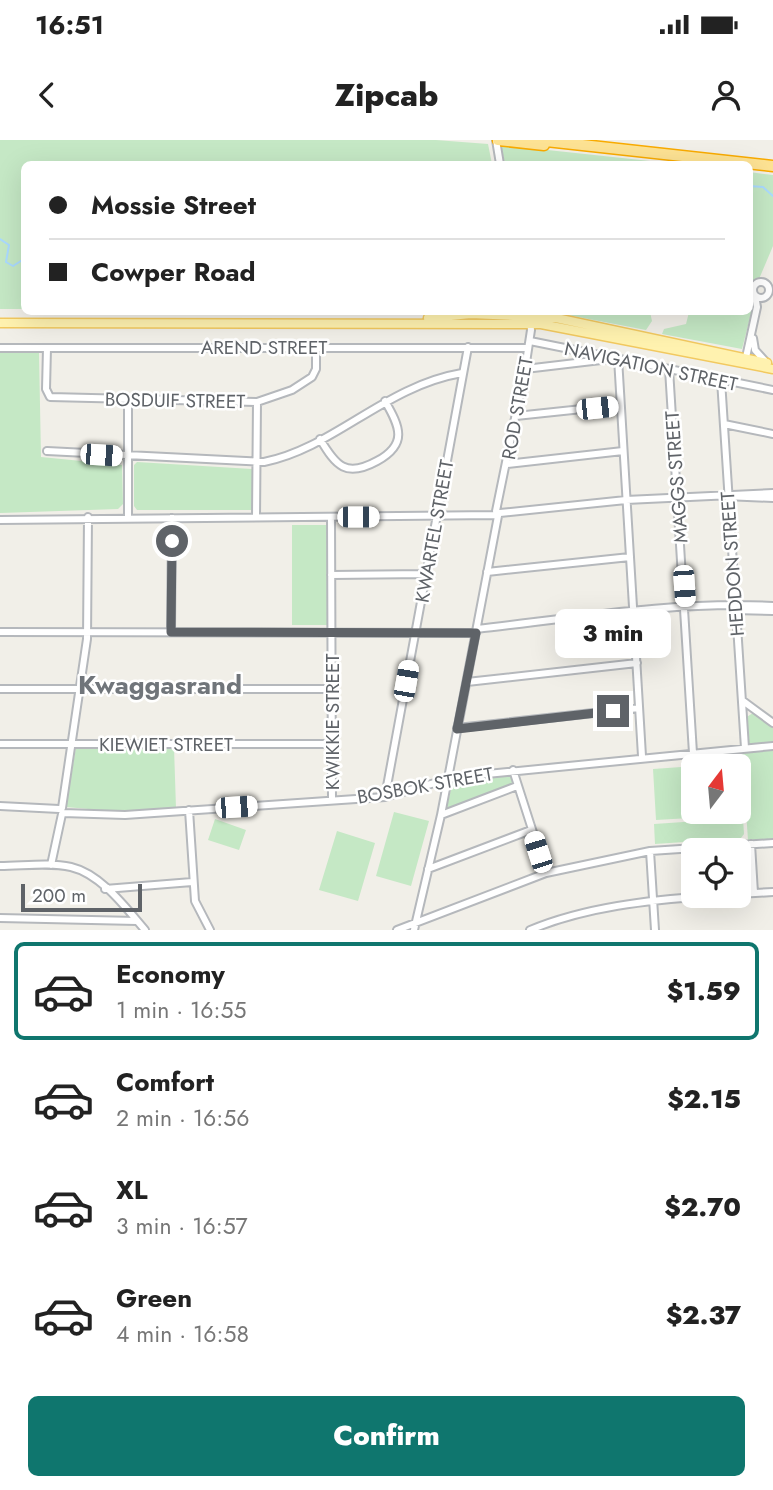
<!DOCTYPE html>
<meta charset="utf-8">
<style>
:root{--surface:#fff;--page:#f2f2f2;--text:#222;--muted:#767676;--line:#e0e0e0;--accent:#0f766e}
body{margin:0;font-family:Jost,sans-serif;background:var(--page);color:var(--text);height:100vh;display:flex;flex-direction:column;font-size:26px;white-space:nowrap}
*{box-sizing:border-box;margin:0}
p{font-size:23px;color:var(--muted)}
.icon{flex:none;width:38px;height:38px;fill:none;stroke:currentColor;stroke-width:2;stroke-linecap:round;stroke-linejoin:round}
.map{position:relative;height:790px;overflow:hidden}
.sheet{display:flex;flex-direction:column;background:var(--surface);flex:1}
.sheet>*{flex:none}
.guide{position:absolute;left:21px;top:21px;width:732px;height:154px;border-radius:10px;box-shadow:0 7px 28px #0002;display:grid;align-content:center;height:154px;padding:0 28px;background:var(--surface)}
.needle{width:46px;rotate:16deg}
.fabs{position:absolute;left:681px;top:614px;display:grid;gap:14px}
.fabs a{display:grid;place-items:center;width:70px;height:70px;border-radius:10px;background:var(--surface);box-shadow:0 7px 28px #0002;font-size:35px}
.scale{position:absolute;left:21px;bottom:18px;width:121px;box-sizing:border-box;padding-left:7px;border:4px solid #5f6368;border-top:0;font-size:19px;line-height:24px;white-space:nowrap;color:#5f6368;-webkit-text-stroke:5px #fff;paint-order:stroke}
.end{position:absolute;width:32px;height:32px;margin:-16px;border:9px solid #5f6368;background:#fff;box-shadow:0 0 0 4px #fff}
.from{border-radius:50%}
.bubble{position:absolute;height:49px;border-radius:10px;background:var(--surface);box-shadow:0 7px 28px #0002;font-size:23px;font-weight:800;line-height:49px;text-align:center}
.car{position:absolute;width:21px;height:42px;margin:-21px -10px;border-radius:9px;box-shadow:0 0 5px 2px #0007;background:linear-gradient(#fff 24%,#345 0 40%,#fff 0 76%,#345 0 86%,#fff 0)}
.guide b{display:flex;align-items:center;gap:24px;height:66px;font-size:26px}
.guide b+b{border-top:2px solid var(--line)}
.guide i{width:18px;height:18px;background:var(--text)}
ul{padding:12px 0 0;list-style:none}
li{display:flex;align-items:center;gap:21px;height:98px;margin:0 14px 10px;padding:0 14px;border:4px solid transparent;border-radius:10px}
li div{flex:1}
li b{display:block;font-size:26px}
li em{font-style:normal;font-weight:800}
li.on{border-color:var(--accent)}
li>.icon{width:63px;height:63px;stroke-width:1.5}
.primary-button{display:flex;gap:14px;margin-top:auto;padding:14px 28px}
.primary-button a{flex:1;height:80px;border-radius:10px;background:var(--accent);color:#fff;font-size:28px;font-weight:800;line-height:80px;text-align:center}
.status{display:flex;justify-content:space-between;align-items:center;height:49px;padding:0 35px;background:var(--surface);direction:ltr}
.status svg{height:19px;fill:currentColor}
header{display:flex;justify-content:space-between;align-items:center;height:91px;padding:0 28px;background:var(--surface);font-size:32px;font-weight:800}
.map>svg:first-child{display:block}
</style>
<div class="status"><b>16:51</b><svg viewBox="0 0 49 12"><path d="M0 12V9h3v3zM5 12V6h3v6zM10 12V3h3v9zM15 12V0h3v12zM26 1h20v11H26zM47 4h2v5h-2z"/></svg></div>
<header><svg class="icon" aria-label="back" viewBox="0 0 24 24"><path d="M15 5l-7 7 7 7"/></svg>Zipcab<svg class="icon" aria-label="person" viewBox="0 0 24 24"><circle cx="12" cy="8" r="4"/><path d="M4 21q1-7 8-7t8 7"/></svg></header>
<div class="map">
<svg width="773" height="790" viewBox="0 0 773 790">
<rect width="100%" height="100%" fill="#f1efe8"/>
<!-- green -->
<path fill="#c5e8c5" d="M0,0H436L488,4L492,24H24V169H0Z
M501,5L678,24H505Z
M749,32L773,35V106L759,139L749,141Z
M749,154L753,166L742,209L662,194L664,189L686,184L689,172H749Z
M552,172H650L652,181L646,190Z
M0,213H39L41,317L122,325L123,364L118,369L0,373Z
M137,322L252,329L254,370H137L134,366V325Z
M292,385H330L329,485H292Z
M753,573L773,588V604L749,605L745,578Z
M76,607H174L176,668L122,672L66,667Z
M773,610V699L748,700L742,612Z
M738,623V626H693V672H738L739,632L741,675L656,680L653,629Z
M511,634L514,643L511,648L454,669L447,667L453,640Z
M394,672L429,681L411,746L376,736Z
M743,678L744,694L741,698L655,704L654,684Z
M215,679L246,690L239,710L208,700Z
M337,691L375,703L358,761L319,750Z"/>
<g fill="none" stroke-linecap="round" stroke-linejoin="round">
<!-- stream -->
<path stroke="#aadaff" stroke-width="2" d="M749,46L763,47L773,56
M0,99L9,105L6,122L13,126L24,119"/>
<!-- minor casing -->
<g stroke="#b5b8bc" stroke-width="10">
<path id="minor" d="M496,0L500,24
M753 150a8 8 0 1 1 16 0a8 8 0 1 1-16 0Z
M753,198L755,210L765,221
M530,201L773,250
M0,208H528
M47,208L46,249L50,257L257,262L292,250L312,237L316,229V207
M745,222L757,167L755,156
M525,229L618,218L642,616
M669,229L693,613
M721,240L745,608
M516,276L620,265
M724,284L773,294
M320,299C336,326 346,338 377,321C408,304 400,287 385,261
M47,311L264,322C334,308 385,246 462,233
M507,324L623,311
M725,356L773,358
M496,371L525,229L531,190L529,172
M500,373L626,360L773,353
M128,377V260
M256,377L257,262
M331,377L332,660
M0,380L495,375
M487,432L630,417
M331,435L426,434
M733,470L773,471
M477,489C574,478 675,461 773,466
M0,492L476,493
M171,492L172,378
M467,542L637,523
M0,549H332
M743,561L773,583
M457,588L639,568
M0,604H332
M513,630L546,733
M385,657L468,207
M0,666L59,669
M62,668L87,499L88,377
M189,670L195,761L210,790
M63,673L125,675L385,657L456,637L773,606
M441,675L517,646
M751,704L754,753
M650,711L655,790
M51,725L62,674
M0,726C23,726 49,722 71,727C101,734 126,768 145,790
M428,729L531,690
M105,749L192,742
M738,754L773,752
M0,778L137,781
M397,790L546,733L650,711L773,703
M414,790L441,675L498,376
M530,790C585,767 649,760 709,756"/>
</g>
<!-- major casing -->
<g stroke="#f2c960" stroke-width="11">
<path id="major" d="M428,178L471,174L556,178L767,223
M0,183L541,184L773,229"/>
</g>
<!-- highway casing -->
<g stroke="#f9ab00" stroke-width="13">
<path id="highway" d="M498,0L544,5
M537,0L773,26"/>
</g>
<!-- minor -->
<use href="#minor" stroke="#fff" stroke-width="6"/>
<!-- major -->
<use href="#major" stroke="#fff2af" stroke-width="8"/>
<!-- highway -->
<use href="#highway" stroke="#fde293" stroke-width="10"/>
</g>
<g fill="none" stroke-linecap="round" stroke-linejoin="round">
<!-- route -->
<path stroke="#5f6368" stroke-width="9" d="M172,401L171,492L476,493L457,589L613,571"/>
</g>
<g text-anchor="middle" stroke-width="5" stroke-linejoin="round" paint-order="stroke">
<!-- street labels -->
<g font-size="19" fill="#5f6368" stroke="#fff">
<text x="264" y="214">AREND STREET</text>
<text transform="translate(651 226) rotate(12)" y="7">NAVIGATION STREET</text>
<text transform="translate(175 260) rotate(1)" y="7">BOSDUIF STREET</text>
<text transform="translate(517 268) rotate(-80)" y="7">ROD STREET</text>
<text transform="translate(676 337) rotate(-94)" y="7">MAGGS STREET</text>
<text transform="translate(434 391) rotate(-80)" y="7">KWARTEL STREET</text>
<text transform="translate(732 424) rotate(-94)" y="7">HEDDON STREET</text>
<text transform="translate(332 582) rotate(-90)" y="7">KWIKKIE STREET</text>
<text x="166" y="611">KIEWIET STREET</text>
<text transform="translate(425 645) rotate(-10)" y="7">BOSBOK STREET</text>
</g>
<!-- district labels -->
<g font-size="26" font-weight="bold" fill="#70757a" stroke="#fff">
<text x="160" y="554">Kwaggasrand</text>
</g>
</g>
</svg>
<div class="fabs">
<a><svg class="needle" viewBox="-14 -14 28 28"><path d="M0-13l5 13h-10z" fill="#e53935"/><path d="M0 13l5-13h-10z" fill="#767676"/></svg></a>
<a><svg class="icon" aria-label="locate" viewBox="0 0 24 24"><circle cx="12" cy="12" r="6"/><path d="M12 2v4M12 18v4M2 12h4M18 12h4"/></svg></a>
</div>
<div class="scale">200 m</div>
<i class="end from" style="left:172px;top:401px"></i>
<i class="end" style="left:613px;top:571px"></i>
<div class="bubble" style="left:555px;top:469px;width:116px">3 min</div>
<i class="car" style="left:597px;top:268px;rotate:84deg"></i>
<i class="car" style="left:101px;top:315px;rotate:94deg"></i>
<i class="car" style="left:358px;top:377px;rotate:90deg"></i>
<i class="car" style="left:684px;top:446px;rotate:176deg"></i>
<i class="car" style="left:406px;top:541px;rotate:10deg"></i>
<i class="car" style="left:236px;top:667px;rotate:86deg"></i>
<i class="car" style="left:538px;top:712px;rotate:342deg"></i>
<div class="guide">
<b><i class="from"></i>Mossie Street</b>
<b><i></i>Cowper Road</b>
</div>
</div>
<section class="sheet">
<ul>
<li class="on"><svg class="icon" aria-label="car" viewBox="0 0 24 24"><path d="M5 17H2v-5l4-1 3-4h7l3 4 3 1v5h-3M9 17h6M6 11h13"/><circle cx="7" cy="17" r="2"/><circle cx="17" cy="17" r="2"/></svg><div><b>Economy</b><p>1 min · 16:55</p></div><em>$1.59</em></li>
<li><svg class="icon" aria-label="car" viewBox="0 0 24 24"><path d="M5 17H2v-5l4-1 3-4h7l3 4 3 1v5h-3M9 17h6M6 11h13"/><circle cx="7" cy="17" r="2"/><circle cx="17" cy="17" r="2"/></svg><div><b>Comfort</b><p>2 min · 16:56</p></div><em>$2.15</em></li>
<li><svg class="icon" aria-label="car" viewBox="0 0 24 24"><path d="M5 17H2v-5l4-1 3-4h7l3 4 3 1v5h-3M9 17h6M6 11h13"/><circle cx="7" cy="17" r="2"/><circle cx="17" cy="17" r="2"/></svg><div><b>XL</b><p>3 min · 16:57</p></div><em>$2.70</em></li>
<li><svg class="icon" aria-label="car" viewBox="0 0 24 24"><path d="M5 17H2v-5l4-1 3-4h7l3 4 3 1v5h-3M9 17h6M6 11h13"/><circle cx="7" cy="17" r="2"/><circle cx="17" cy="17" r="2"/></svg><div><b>Green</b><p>4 min · 16:58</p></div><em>$2.37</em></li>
</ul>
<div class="primary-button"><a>Confirm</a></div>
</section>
